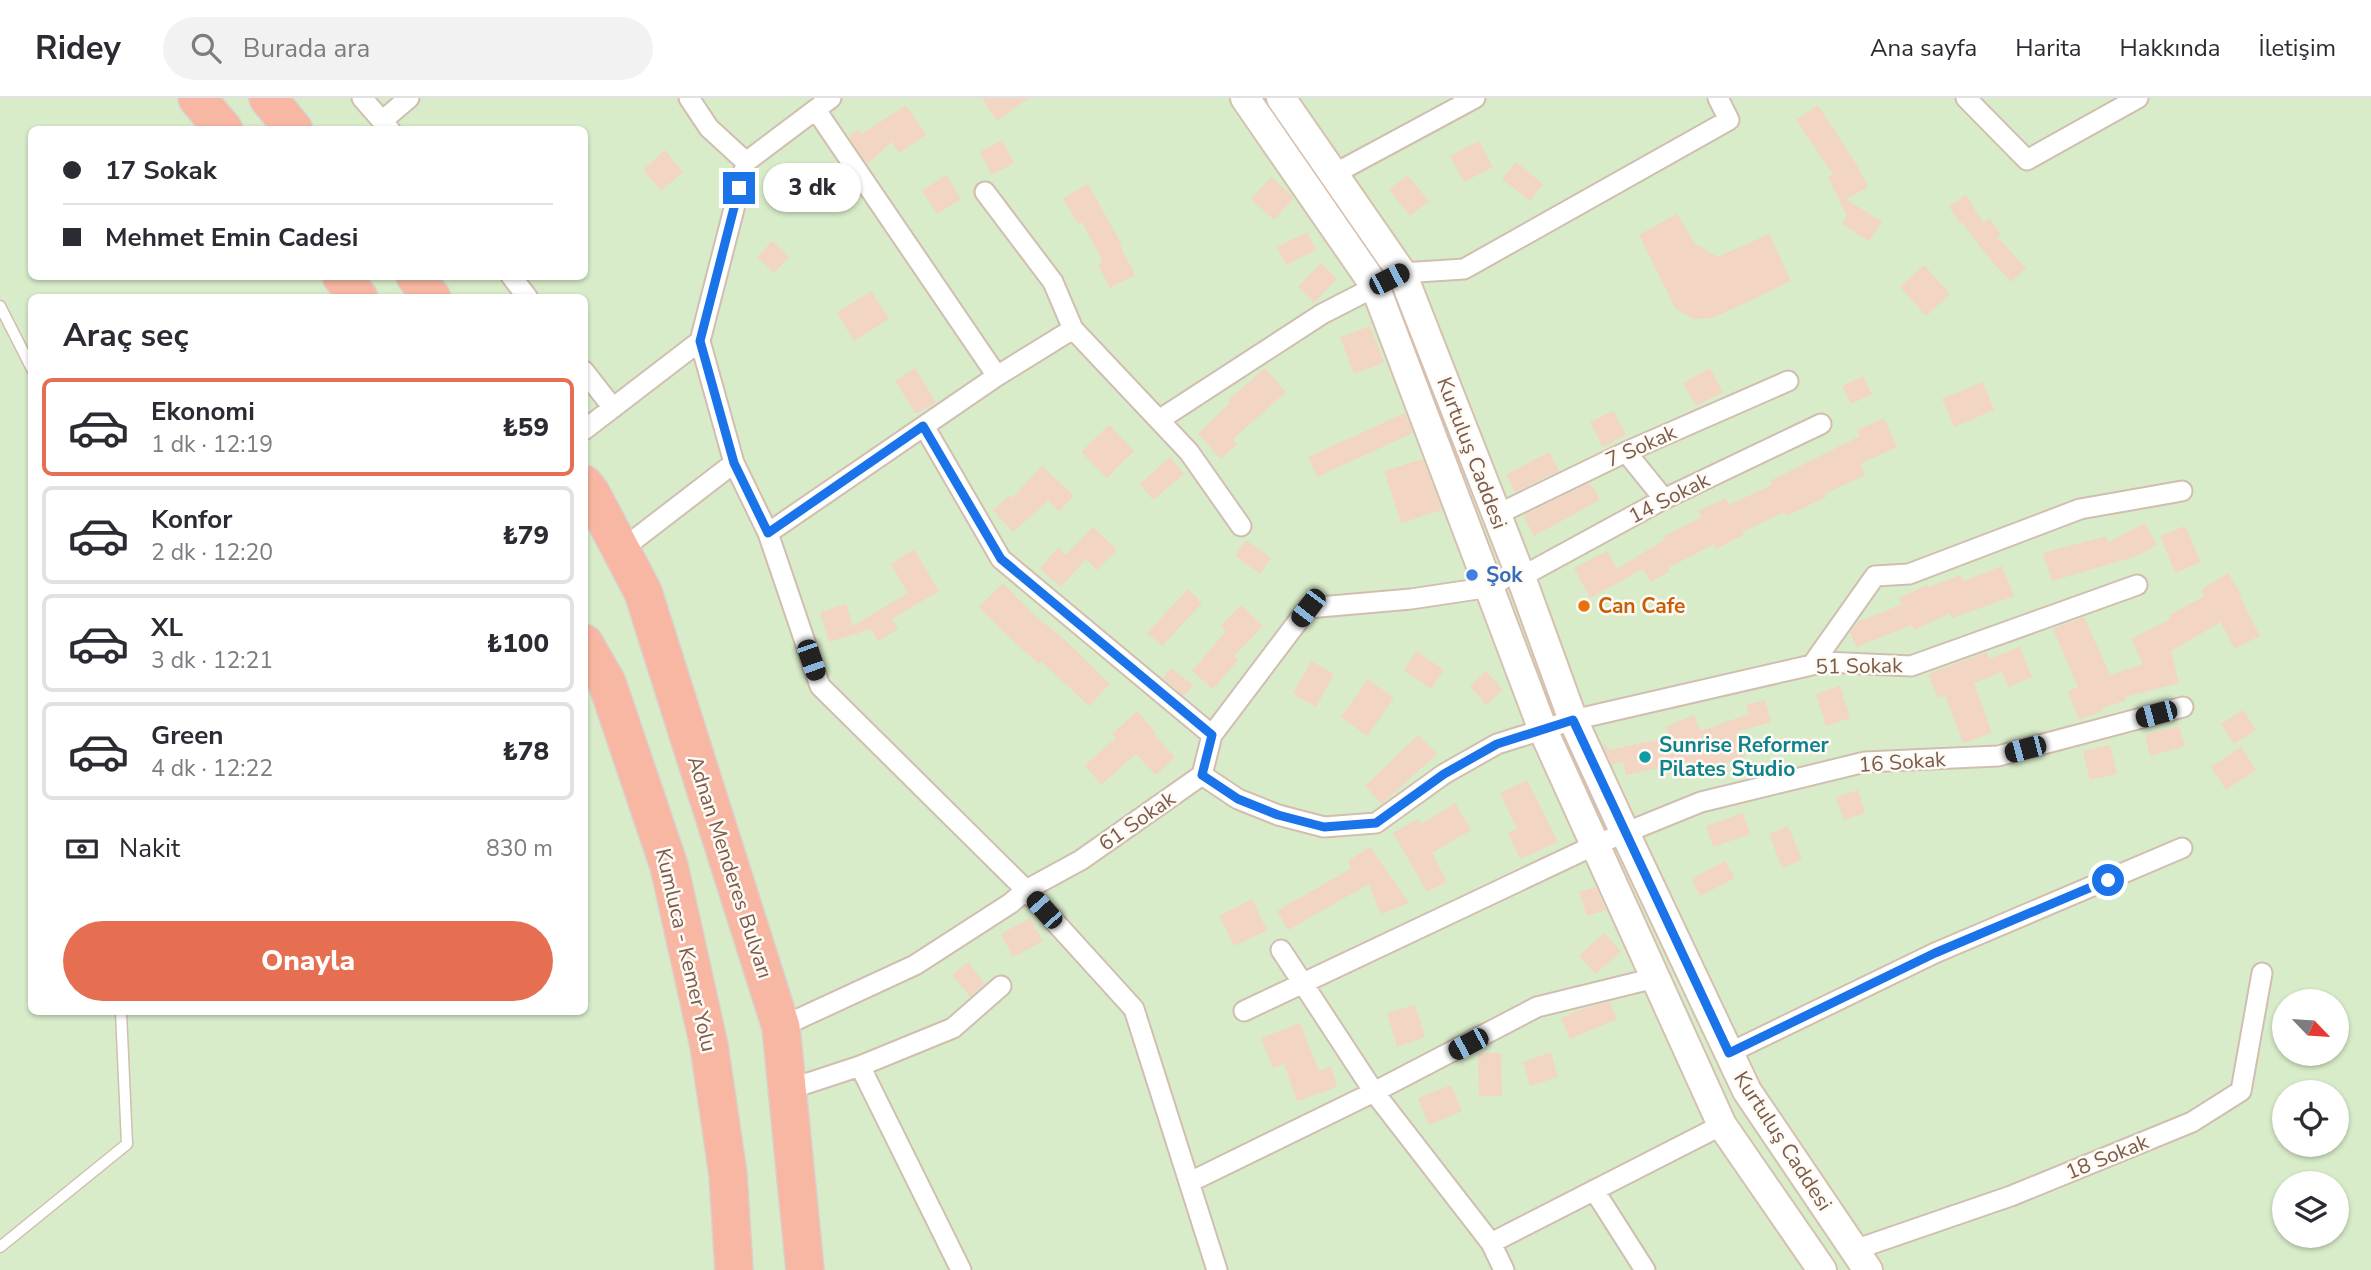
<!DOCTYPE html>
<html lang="tr">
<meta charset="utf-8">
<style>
:root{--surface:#fff;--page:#f2f2f3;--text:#2b2b33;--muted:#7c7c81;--line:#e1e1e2;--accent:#e76f51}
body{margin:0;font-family:"Nunito Sans",sans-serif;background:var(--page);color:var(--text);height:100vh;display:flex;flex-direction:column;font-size:26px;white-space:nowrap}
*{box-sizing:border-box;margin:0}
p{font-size:23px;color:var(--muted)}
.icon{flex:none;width:38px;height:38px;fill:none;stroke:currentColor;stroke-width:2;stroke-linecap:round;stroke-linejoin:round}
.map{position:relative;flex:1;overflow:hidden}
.panel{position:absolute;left:28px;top:196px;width:560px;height:721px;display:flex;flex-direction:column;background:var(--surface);border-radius:10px;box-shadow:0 2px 5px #0004}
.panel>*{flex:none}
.banner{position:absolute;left:28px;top:28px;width:560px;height:154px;border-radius:10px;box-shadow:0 2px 5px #0004;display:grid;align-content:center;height:154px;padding:0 35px;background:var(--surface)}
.needle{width:46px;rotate:115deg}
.buttons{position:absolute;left:2272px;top:891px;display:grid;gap:14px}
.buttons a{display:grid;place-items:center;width:77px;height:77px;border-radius:50%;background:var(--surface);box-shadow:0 2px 5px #0004;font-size:35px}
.end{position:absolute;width:32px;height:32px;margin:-16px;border:9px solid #1a73e8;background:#fff;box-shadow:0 0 0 4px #fff}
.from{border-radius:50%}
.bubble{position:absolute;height:49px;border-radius:24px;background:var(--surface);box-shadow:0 2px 5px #0004;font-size:23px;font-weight:800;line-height:49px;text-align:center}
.car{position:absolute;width:21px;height:42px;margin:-21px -10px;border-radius:9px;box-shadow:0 0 5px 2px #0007;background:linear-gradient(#222 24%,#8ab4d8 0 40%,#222 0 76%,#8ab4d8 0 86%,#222 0)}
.banner b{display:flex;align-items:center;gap:24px;height:66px;font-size:26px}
.banner b+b{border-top:2px solid var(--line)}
.banner i{width:18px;height:18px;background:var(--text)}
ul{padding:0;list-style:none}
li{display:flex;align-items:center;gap:21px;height:98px;margin:0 14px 10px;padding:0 21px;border:4px solid var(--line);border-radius:10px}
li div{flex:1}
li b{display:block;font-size:26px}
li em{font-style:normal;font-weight:800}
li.on{border-color:var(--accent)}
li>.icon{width:63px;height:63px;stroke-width:1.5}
h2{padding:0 35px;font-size:32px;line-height:84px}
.pay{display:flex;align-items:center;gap:18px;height:77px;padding:0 35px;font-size:26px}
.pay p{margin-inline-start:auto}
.button{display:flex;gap:14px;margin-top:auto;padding:14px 35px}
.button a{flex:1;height:80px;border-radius:42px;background:var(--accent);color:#fff;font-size:28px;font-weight:800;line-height:80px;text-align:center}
header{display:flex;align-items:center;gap:42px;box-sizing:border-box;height:98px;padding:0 35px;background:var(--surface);border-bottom:2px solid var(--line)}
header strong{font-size:33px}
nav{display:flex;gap:38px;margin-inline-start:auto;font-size:24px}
.search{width:490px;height:63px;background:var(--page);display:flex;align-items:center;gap:18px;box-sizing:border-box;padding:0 24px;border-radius:38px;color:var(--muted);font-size:26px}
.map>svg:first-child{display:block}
</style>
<header>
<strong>Ridey</strong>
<div class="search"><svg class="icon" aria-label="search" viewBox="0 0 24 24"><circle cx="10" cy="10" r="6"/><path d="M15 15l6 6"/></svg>Burada ara</div>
<nav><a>Ana sayfa</a><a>Harita</a><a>Hakkında</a><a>İletişim</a></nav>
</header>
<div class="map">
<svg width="2371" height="1172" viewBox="0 0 2371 1172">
<rect width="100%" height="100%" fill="#fdf6ec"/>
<!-- green -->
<path fill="#d8ecc9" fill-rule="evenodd" d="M0,0H2371V1172H0ZM32,32H584V178H32ZM32,200H584V914H32ZM2284,903H2336V956H2284ZM2284,994H2336V1046H2284ZM2284,1085H2336V1138H2284Z"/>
<!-- building -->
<path fill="#f3d5c3" d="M982,0H1029L997,23Z
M906,7L926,37L899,55L892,44L867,66L849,39L858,31L862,36Z
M1818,7L1857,67L1868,89L1846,101L1882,124L1869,143L1842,126L1847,118L1828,79L1833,76L1796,22Z
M1002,42L1014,65L992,77L980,54Z
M1479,43L1493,69L1464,84L1450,58Z
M665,52L683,74L661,93L643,72Z
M1516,64L1543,86L1530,103L1502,81Z
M946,77L961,101L937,116L922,93Z
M1407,77L1429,103L1410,118L1389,92Z
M1271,79L1294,100L1274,122L1251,101Z
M1088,86L1122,147L1120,148L1135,177L1110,190L1098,167L1103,164L1082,124L1078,126L1063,100Z
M1966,97L1983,125L1990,121L2001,136L1997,139L2026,170L2011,184L1989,160L1962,124L1960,126L1949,108Z
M1677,116L1694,145L1718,159L1769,136L1791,183L1713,220L1693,221L1675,210L1639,137Z
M1307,134L1316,152L1286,167L1277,149Z
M772,143L789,159L774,175L757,159Z
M1321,165L1337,181L1314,205L1298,189Z
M1924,167L1950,196L1926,218L1900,189Z
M871,193L889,221L854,243L837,215Z
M1370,228L1384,265L1354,276L1340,239Z
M915,270L936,304L916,316L895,283Z
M1265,270L1286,294L1233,341L1237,346L1221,361L1198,336L1230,305L1228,302Z
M1710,270L1723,294L1696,308L1683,285Z
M1863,278L1872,296L1851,306L1842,288Z
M1983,284L1994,312L1954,329L1942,301Z
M1613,313L1626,336L1603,349L1590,324Z
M1405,315L1413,335L1317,379L1308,359Z
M1884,320L1897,349L1860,366L1865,377L1825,396L1826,399L1786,418L1784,414L1742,434L1744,437L1716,451L1714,446L1668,470L1670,473L1651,484L1643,471L1590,500L1574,470L1607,453L1617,471L1664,442L1663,439L1701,419L1698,413L1726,400L1729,407L1772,387L1770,383L1860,338L1857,332Z
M1109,327L1134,353L1107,380L1081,354Z
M1549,354L1559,373L1515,394L1506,377Z
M1170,359L1184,376L1153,402L1140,386Z
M1423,361L1442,412L1401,425L1384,373Z
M1042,368L1074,398L1059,413L1048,403L1013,434L993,412L1009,398L1012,400Z
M1590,385L1600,402L1534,438L1524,419L1526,416Z
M2145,425L2157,447L2137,458L2052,483L2043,455L2106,438L2108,445Z
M2185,428L2201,464L2175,475L2160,438Z
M1093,429L1117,452L1097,472L1086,461L1061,489L1040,471L1058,449L1066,457Z
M1246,442L1271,460L1260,476L1235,458Z
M914,451L939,493L892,521L898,531L878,543L871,531L829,544L820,514L846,506L853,528L908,495L891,466Z
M2002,468L2014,498L1952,520L1950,515L1914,532L1912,527L1856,549L1850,534L1858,524L1902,506L1899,500L1927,487L1928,489L1960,477L1963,483Z
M2228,475L2242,498L2240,499L2260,538L2234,551L2221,524L2171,553L2179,585L2125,599L2126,602L2101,611L2102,613L2079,622L2068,593L2078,589L2053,531L2084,519L2110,577L2143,566L2131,541L2171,521L2169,517L2205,498L2201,492Z
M1003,485L1037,520L1062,539L1110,586L1089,608L1041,563L1039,566L1010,540L979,509Z
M1188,491L1202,505L1162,548L1147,535Z
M1241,507L1263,528L1234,558L1238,562L1213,591L1192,573L1226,533L1221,528Z
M2020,549L2032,579L2008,589L2002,574L1974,585L1992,635L1963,645L1945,597L1938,600L1928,576L1987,554L1989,561Z
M1416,553L1444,572L1431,591L1404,572Z
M1311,563L1334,576L1316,609L1293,596Z
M1171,570L1193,587L1184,598L1163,580Z
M1486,573L1503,592L1486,607L1470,588Z
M1368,581L1394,600L1367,638L1341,619Z
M1840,588L1850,620L1826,628L1816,596Z
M1765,602L1771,624L1737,634L1746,658L1686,679L1680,666L1626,677L1623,663L1612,667L1603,647L1606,646L1608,652L1670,639L1666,629L1694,617L1700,633L1749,616L1746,607Z
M2243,612L2256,632L2234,646L2221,626Z
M1137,613L1156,635L1154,637L1175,659L1156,677L1136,656L1101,687L1085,667L1116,640L1112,636Z
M2179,628L2185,648L2150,658L2145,637Z
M1418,637L1437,656L1382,706L1365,688Z
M2110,647L2117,676L2090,682L2083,653Z
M2241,649L2256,672L2226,692L2211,669Z
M1527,682L1558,744L1520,761L1508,735L1517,731L1500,695Z
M1858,692L1865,715L1844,722L1836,699Z
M1455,705L1471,732L1432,755L1447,784L1427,794L1393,735L1418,721L1421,726Z
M1743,715L1750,736L1713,749L1706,728Z
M1788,728L1802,762L1782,770L1769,736Z
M1370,749L1409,805L1381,816L1369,786L1288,832L1277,813L1352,770L1348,763Z
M1725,763L1735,780L1700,798L1692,781Z
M1596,789L1606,812L1587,818L1579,794Z
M1252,801L1267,832L1234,848L1219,818Z
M1030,820L1043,843L1013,859L1001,836Z
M1605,835L1621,854L1595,876L1579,857Z
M968,864L985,886L970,899L952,876Z
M1610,904L1617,921L1570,941L1561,920L1585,910Z
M1415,907L1425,939L1397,949L1387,915Z
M1300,925L1319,973L1331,968L1337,989L1297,1003L1284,966L1273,970L1261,940Z
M1551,954L1558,979L1530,988L1523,964Z
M1478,955H1501L1502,998H1479Z
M1451,987L1462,1013L1429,1027L1418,1000Z"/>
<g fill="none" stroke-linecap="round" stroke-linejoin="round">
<!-- lane casing -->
<g stroke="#d1beb0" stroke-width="13">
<path id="lane" d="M0,208L32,271
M0,1149L127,1046L121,914"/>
</g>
<!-- street casing -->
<g stroke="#d1beb0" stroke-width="23">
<path id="street" d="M362,0L390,32
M689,0L709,30L746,64
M1966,0L2027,62L2138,0
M816,12L997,278
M382,23L409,0
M1332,77L1475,0
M985,94L1053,184L1073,231
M511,178L528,200
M700,243L734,365L768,435L924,328L1001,461L1212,637
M584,273L613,310
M1159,322L1322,216L1402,175L1464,171L1729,22L1718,0
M924,328L997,278L1073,231L1189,354L1241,428
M584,332L700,243L746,64L831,0
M1626,354L1664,401
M1496,417L1626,354L1788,283
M768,435L820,588L1026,792L1134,911L1217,1172
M621,452L734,365
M1521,479L1664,401L1821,326
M1812,567L1875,478L1909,476L2080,411L2182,393
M1202,677L1238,701L1278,717L1324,729L1376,725L1444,676L1497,646L1573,622L1825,564L1911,568L2137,487
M1655,880L1537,909L1374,994L1491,1145L1722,1027
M1244,913L1595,747L1701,704L1865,664L1998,658L2183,609
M781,929L915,867L1011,805L1026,792L1081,762L1202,677L1212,637L1308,510L1411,501L1491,489L1518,471
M1729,955L1935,855L2182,750
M860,968L961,1172
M787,992L860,968L953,930L1001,888
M1190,1084L1374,994L1281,852
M1594,1092L1645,1172
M1491,1145L1504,1172
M1854,1152L2011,1098L2192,1024L2241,993L2262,875"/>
</g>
<!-- secondary casing -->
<g stroke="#d6c0b0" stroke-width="32">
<path id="secondary" d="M1245,0L1375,188L1543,632L1722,1027L1822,1172
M1281,0L1402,175L1518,471L1573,622L1625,735L1747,993L1868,1172"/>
</g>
<!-- highway casing -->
<g stroke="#dad1cd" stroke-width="40">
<path id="highway" d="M197,0L224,32
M268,0L294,32
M341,178L359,200
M415,178L432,200
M584,386L591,395L643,494L781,929L805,1172
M584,545L607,585L669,768L709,948L728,1076L734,1172"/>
</g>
<!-- lane -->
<use href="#lane" stroke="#fff" stroke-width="10"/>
<!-- street -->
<use href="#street" stroke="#fff" stroke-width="19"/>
<!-- secondary -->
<use href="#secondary" stroke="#fff" stroke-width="28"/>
<!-- highway -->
<use href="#highway" stroke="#f7b7a3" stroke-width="37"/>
</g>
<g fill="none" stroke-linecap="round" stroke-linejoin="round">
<!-- route -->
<path stroke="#1a73e8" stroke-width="9" d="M739,90L700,243L734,365L768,435L923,328L1001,461L1212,637L1202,677L1238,701L1278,717L1324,729L1376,725L1444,676L1497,646L1573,622L1729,955L1935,855L2108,782"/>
</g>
<!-- markers -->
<circle fill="#3f7fe0" stroke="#fffaf3" stroke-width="2.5" cx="1472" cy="477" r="7"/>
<circle fill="#e8710a" stroke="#fffaf3" stroke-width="2.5" cx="1584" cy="508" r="7"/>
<circle fill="#0f9aa8" stroke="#fffaf3" stroke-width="2.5" cx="1645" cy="659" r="7"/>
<g text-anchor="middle" stroke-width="5" stroke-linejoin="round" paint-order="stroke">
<!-- street labels -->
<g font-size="21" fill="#7a5c4d" stroke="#fffaf3">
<text transform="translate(1641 348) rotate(-24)" y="7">7 Sokak</text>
<text transform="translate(1472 355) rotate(69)" y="7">Kurtuluş Caddesi</text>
<text transform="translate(1669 400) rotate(-27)" y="7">14 Sokak</text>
<text transform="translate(1859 568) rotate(-1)" y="7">51 Sokak</text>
<text transform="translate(1902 664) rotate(-4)" y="7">16 Sokak</text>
<text transform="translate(1137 723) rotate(-35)" y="7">61 Sokak</text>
<text transform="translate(730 769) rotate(72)" y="7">Adnan Menderes Bulvarı</text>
<text transform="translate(686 852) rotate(77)" y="7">Kumluca - Kemer Yolu</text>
<text transform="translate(1783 1043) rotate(57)" y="7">Kurtuluş Caddesi</text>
<text transform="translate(2107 1059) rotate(-22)" y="7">18 Sokak</text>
</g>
<!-- shop labels -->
<g font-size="21" font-weight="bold" fill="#366cbe" stroke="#fffaf3" text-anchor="start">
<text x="1486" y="484">Şok</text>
</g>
<!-- food labels -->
<g font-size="21" font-weight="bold" fill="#c56008" stroke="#fffaf3" text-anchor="start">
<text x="1598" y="515">Can Cafe</text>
</g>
<!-- culture labels -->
<g font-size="21" font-weight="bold" fill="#0d838f" stroke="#fffaf3" text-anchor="start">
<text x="1659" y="654">Sunrise Reformer<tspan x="1659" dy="24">Pilates Studio</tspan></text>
</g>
</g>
</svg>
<div class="buttons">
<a><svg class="needle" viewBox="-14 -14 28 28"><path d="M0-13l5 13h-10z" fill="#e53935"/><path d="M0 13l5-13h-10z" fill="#7c7c81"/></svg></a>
<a><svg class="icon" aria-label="locate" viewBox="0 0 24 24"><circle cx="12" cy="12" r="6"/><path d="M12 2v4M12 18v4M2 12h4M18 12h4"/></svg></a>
<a><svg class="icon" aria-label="layers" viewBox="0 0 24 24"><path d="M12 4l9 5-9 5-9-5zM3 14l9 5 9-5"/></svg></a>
</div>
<i class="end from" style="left:2108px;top:782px"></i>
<i class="end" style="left:739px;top:90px"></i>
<div class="bubble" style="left:763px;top:65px;width:98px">3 dk</div>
<i class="car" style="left:1389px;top:181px;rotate:63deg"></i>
<i class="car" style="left:1308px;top:510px;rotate:217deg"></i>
<i class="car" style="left:811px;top:562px;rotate:161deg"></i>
<i class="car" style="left:2156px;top:616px;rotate:255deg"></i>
<i class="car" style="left:2025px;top:651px;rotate:255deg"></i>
<i class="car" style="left:1044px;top:812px;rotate:318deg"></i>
<i class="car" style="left:1468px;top:946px;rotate:242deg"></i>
<div class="banner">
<b><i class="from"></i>17 Sokak</b>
<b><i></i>Mehmet Emin Cadesi</b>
</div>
<section class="panel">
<h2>Araç seç</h2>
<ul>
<li class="on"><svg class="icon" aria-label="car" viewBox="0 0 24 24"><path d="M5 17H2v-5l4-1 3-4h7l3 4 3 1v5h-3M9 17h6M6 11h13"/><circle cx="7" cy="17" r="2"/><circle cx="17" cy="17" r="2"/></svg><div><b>Ekonomi</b><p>1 dk · 12:19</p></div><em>₺59</em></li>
<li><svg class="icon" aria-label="car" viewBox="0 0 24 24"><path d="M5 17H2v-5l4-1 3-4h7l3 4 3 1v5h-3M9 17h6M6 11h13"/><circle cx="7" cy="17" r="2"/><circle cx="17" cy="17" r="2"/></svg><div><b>Konfor</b><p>2 dk · 12:20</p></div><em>₺79</em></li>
<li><svg class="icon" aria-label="car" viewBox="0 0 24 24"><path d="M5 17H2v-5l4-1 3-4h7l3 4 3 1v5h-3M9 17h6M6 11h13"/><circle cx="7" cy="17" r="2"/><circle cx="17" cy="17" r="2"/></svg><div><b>XL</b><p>3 dk · 12:21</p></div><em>₺100</em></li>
<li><svg class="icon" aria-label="car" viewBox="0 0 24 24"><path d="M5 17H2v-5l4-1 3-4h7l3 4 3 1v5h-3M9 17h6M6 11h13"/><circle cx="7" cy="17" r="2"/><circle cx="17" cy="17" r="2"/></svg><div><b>Green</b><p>4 dk · 12:22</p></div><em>₺78</em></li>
</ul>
<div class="pay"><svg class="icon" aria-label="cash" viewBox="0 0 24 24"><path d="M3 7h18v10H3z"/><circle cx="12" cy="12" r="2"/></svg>Nakit<p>830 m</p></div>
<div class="button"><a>Onayla</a></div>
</section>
</div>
